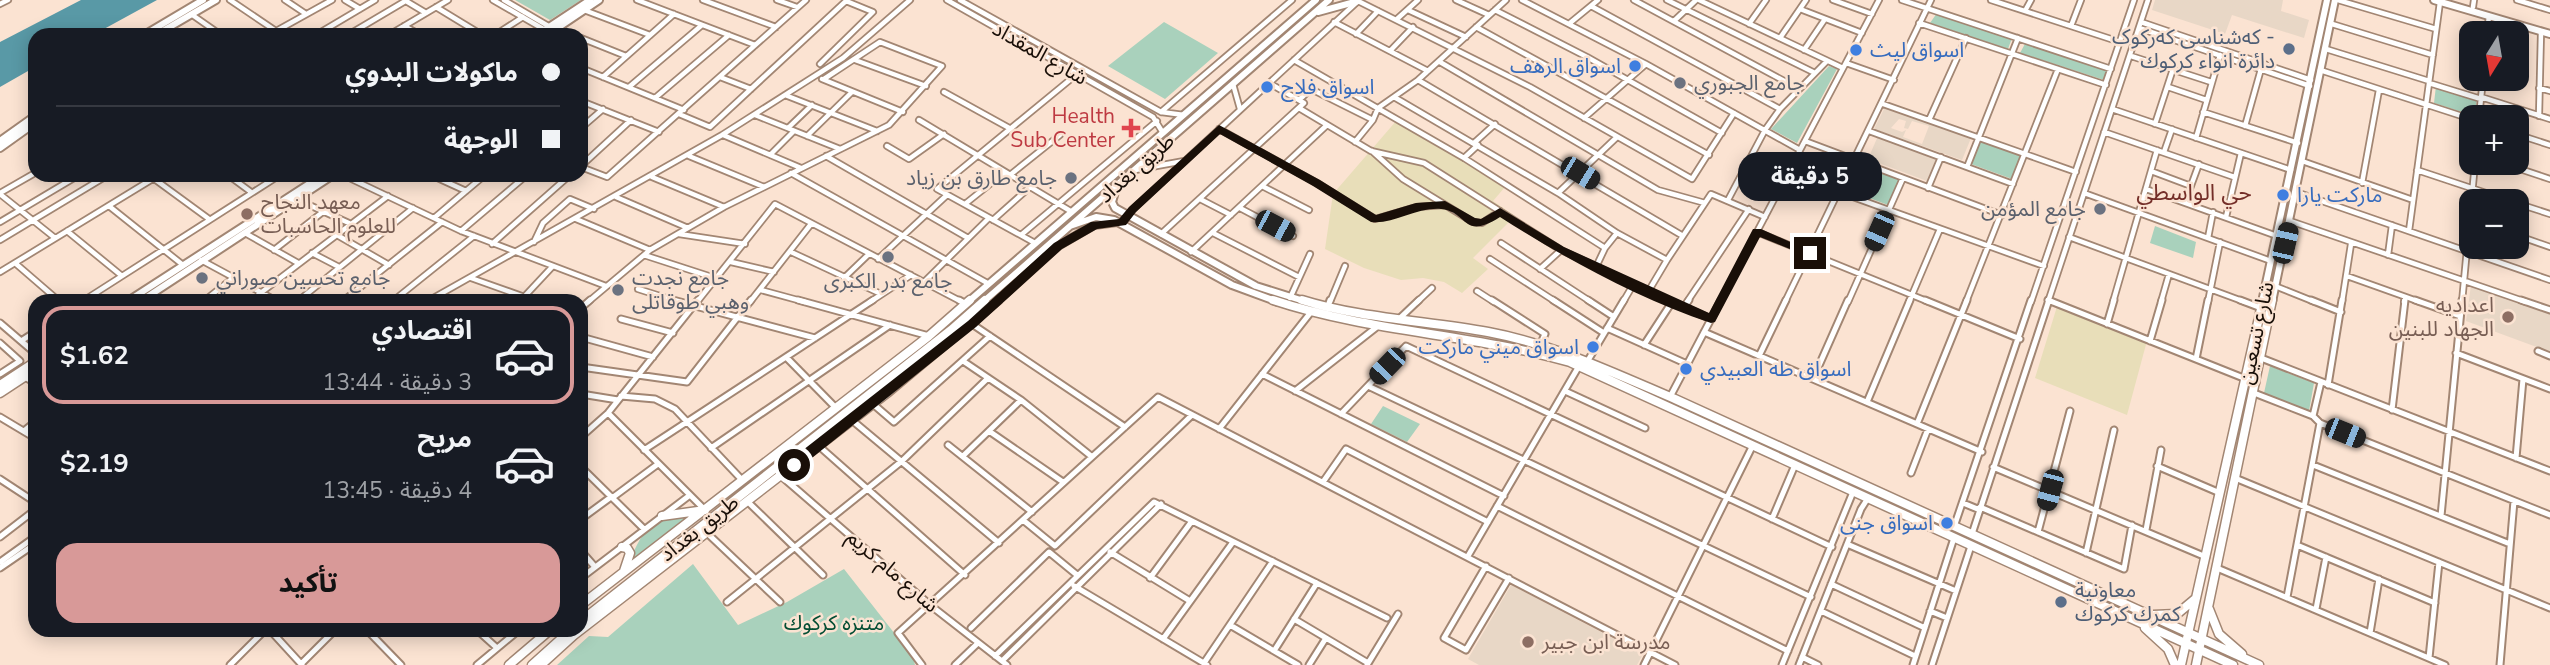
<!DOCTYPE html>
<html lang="ar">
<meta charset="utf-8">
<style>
:root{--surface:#171b24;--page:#242831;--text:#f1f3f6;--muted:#9ea1a6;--line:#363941;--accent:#d89998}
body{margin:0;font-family:"Nunito Sans","Noto Sans Arabic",sans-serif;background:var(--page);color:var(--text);direction:rtl;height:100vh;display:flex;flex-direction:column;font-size:26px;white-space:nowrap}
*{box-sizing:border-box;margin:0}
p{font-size:23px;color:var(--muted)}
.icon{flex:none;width:38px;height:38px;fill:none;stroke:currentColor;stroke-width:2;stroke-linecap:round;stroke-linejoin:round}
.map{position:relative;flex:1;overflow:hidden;direction:ltr}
.sheet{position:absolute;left:28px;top:294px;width:560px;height:343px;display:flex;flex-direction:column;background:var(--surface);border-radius:21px;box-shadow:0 4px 18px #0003;direction:rtl}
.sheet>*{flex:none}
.top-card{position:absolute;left:28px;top:28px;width:560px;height:154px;border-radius:21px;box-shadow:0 4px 18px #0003;direction:rtl;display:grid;align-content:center;height:154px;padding:0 28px;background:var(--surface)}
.needle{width:46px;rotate:191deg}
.controls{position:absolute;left:2459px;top:21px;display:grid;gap:14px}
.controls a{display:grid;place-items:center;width:70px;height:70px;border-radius:14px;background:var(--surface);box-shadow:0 4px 18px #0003;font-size:35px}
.end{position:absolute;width:32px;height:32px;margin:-16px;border:9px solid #190f08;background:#fff;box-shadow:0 0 0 4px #fff}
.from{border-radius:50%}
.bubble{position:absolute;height:49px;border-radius:21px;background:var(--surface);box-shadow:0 4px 18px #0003;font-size:23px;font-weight:700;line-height:49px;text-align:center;direction:rtl}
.car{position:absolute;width:21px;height:42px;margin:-21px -10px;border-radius:9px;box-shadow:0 0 5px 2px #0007;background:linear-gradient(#222 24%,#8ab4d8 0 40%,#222 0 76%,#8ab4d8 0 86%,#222 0)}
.top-card b{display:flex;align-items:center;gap:24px;height:66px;font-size:26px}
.top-card b+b{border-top:2px solid var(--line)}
.top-card i{width:18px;height:18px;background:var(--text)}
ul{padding:12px 0 0;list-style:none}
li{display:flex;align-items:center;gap:21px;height:98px;margin:0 14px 10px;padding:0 14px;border:4px solid transparent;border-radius:21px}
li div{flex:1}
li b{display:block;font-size:26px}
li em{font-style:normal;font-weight:700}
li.active{border-color:var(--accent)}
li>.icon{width:63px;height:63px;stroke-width:1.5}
.primary-button{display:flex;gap:14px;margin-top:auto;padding:14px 28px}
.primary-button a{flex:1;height:80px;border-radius:21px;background:var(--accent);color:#111;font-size:28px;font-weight:700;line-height:80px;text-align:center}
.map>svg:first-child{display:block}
</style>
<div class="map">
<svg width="2550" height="665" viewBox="0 0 2550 665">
<rect width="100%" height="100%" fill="#fbe3d2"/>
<!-- education -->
<path fill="#e8d7c6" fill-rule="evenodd" d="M2155,0H2283L2281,11L2309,20L2304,38L2232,15L2225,34L2152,10Z
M1885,107L1971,138L1962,160L1874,129ZM1899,119L1906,121L1904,128L1908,129L1912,121L1929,126L1922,144L1903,137L1906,130L1902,132L1891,128Z
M1878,136L1936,159L1927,181L1868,159Z
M2471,285L2550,313V352L2466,321Z
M1511,585L1643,654L1637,665H1479L1468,659Z"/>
<!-- green -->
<path fill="#a9d1bc" d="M515,0H581L550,20Z
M1937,13L2012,38L2008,49L1930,23Z
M1164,22L1218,53L1165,99L1108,66Z
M2026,42L2108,69L2104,80L2020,53Z
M1829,66L1837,69L1797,143L1771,129Z
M2436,86L2477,99L2474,116L2434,103Z
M1980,139L2021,154L2012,179L1971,164Z
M1861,164L1899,180L1888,205L1848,190Z
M2155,226L2196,242L2193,258L2150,243Z
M2270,366L2314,383L2309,411L2264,393Z
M1383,406L1420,424L1407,442L1371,424Z
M695,514L629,564C644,523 654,520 695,514Z
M693,564L738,625L787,602L844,569L913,657L915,665H557L589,636L608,637Z"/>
<!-- sand -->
<path fill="#e8deb9" d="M1397,120L1505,187L1493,201L1515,216L1473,258L1488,269L1462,293L1444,282L1423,278L1401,280L1364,268L1325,249L1333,194Z
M2059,300L2148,337L2127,415L2035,378Z"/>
<!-- water -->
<path fill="#5999a6" d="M81,0H157L93,35H35V67L0,87V42Z"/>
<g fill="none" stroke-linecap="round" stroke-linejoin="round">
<!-- minor-far1 casing -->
<g stroke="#a28673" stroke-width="8">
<path id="minor-far1" d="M230,0L276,31
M285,0L306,14
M345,0L360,9
M493,0L545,30
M504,0L550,27
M637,0L755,45
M703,0L776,27
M777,0L797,7
M947,0L1153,117L1163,133
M960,0L1161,112L1184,115
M1456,0L1489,15
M1522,0L1646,64L1800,150
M1634,0L1799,89
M1667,0L1815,73
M1699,0L1843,68
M1833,0L1872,14
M1902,0L2111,69
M1991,0L2120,42
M2338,0L2436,29
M2517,0L2550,10
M406,1L426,13
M1358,1L1530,87L1692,179L1734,113
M0,4L8,0
M1591,6L1780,109
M436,7L482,35
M2473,7L2474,0
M1800,9L1862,33
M584,10L650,35
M1408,10L1466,37
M1495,10L1587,57L1722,133
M2025,11L2031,0
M191,14L221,35
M1397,19L1418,0
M1674,21L1696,0
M1334,22L1428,71
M2141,22L2311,80
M1570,23L1598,0
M1919,23L2106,85
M1749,24L1766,0
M2332,24L2433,55
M404,26L421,35
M2071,26L2081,0
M1476,27L1709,155
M167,28L178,35
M556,28L573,35
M2139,28L2310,86
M2487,33L2489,16
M1356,34L1378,11
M269,35L332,0
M316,35L375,0
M348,35L407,0
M389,35L448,0
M495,35L523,17
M581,38L626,56
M1780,38L1806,0
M2326,49L2429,81
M1804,50L1825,19
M1390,51L1413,27
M2131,56L2211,82
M855,60L926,86
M1294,60L1464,158L1605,248
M1440,62L1658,190L1705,203
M1846,63L1894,80
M820,64L873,12L846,1
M581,68L684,110
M2320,70L2471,119
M603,77L674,14
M720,77L751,89
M822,79L903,112
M1418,80L1506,0
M2429,83L2481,99
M1233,84L1240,109
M629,87L702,25
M2168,87L2206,100
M2539,88L2550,91
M944,92L1011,129
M785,95L877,131
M1394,97L1558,193L1617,233L1667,260L1711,194L1765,217
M2481,97L2550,119
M655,98L729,35
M1299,100L1311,89L1373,120
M581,101L659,132
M1883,104L2076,172
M1299,108L1371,151L1424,163L1561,250L1672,302
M2112,109L2291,170
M1161,112L1292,0
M2203,112L2298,143
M679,114L710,127L847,0
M755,115L840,149
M2539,116L2541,32
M2479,117L2483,79
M1584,118L1646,64
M919,120L1072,212
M1929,120L1966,38
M2155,124L2173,69
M2245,126L2261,69
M581,128L603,109
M788,128L812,105
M1219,129L1317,183L1375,219L1416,207L1445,205
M1869,131L2013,184
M2104,132L2234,177
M2516,134L2550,145
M723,135L801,168
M807,136L852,92
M2196,138L2220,55
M1805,141L2002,215
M1355,142L1373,120L1378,108L1418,80L1683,236
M1474,143L1495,124
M887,146L909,159L944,134
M1372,151L1403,179L1473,222L1482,223L1500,211
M2164,152L2172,129
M770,155L794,131
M689,156L764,187
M826,156L968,238
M1464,158L1478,145
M2302,161L2413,200
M2502,163L2550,179
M581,166L631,120
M581,167L607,177L806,0
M1967,167L2018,38
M1135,170L1184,161
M2417,170L2510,201
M2151,171L2191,186
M791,173L989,284
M228,175L251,192
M343,175L461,231L606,286
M431,175L466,191
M1010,175L1060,135
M652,177L724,207
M153,178L209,219
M2362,183L2379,90
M1262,186L1309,210
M1928,188L1941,157
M2146,189L2277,236
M1839,192L2044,266
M2296,192L2550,280
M0,193L35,173
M1558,193L1617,137
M2084,193L2271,261
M0,194L55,238
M616,197L688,228
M296,199L351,224
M1200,199L1231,215
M1728,200L1765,130L1780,109L1827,61
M2185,202L2199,164
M2516,203L2550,214
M965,204L1005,172
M109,206L183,265
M1240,208L1293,236
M1129,217L1132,210L1358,1
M2226,217L2241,153
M434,218L485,175
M576,219L650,250
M993,220L1030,187
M2290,221L2526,302
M0,222L79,175
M67,231L122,276
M461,231L527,175
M2409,231L2440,2
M1757,232L1929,302
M245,233L298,263
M1213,233L1299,277
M679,234L745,244
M1161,234L1304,103L1269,83
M337,235L389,265
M1021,235L1157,121
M2516,235L2550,247
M2069,237L2245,302
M2208,238L2213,212
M0,240L108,175
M534,242L543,223L570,199L594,209
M1035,243L937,189L1077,74
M1501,243L1591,302
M492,244L570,175
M274,250L324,211
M791,252L881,294
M1191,252L1327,125
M312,253L339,267
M644,255L718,279
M2388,255L2392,225
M878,259L947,195
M1490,259L1556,302
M201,260L277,301
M731,262L774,272
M15,263L59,301
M1596,267L1605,248L1617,233
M1540,269L1561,250
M0,272L159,175
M2347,276L2420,302
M471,278L536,301
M844,278L869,254
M924,282L989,218
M2275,286L2315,302
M638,289L679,302
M761,290L805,302
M1477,291L1494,302
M1648,292L1667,260
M524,297L552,267
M1290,298L1310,254
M2048,300L2053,302
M83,301L280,175
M204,301L234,277
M250,301L388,196
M298,301L413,208
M343,301L442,222
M393,301L474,236
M428,301L722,135L843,58L910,0
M588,302L650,250L724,207L889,125L942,66L880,42L824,79
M697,302L775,204L962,302
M750,302L811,224
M870,302L911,275
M1330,302L1345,266
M1417,302L1432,288
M1623,302L1633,285
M1687,302L1749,209
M1720,302L1879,0
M1785,302L1931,0
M1848,302L1903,178
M1909,302L1940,229
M1966,302L2058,69
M2031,302L2134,0
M2048,302L2148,0
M2113,302L2157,150
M2161,302L2169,274
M2208,302L2220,242
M2342,302L2351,244
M2404,302L2405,297
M2462,302L2475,163"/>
</g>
<!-- minor casing -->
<g stroke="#a28673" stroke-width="9">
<path id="minor" d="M673,300L815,338
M798,300L929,336
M959,300L966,304
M1492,300L1545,334L1540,345
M1553,300L1604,333
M1588,300L1614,317
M1668,300L1711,319
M1925,300L2020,339
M2048,300L2256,383
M2240,300L2261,308
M2311,300L2341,312
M2415,300L2460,316
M2521,300L2550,310
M1328,306L1330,300
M1684,307L1689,300
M581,308L590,300
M1400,318L1419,300
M621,319L673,333
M0,323L35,353
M972,324L1125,427
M2107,324L2114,300
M1607,328L1687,364
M1704,332L1982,452
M581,337L653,357
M21,341L35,332
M2150,341L2162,300
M0,343L20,361L0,374
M1644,345L1672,302
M2538,351L2550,356
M2456,353L2550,389
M1759,356L1786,300
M786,357L836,408
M2261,358L2550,471
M2196,359L2208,300
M963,361L1021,400L1091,456
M1587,362L1624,300
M581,367L687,382L751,300
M1262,374L1504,496
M25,377L35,383
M1813,379L1848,300
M2328,385L2342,300
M1368,386L1811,597
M1295,391L1378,326
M1565,391L1645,428
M2254,393L2313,416L2320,423L2550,515
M581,394L618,400
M621,396L655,399L675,409L743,481
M1670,397L1721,300
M1867,402L1910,300
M873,404L894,422L990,336
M2392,410L2405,300
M608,413L705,510
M1341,414L1406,346L1832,547
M2313,416L2321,382
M0,417L35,438
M853,421L999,543
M1917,424L1967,300
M1219,429L1311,312
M24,431L35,422
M989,431L1063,482
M581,437L608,413L698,300
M948,445L1032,512
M820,447L965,575
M711,448L890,325
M644,450L873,300
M963,456L1021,400
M2516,458L2523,379
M2313,465L2510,544
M2157,466L2220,493
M581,467L644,529
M1993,467L2206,557
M1911,473L1928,429
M780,475L930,605L1007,665
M2235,478L2550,608
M0,479L35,502
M1323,482L1346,449L1488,522
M612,498L658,464
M747,501L823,575
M1963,503L1980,510
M1497,506L1788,651
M1980,507L2124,569L2132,525
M2441,516L2462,300
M581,519L611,497
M1772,519L1795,465
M1023,520L1055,546L1192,415
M1954,527L2031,300
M2146,530L2161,450
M2038,532L2070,411
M707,533L780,602
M1972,534L2049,300
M0,537L35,510
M1847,544L1956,591
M2297,545L2435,603
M581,551L595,567
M1110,552L1190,601
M2086,553L2114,430
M1468,556L1579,366
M0,562L35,537
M1486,566L1444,638L1466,650L1509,578
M0,568L35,544
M2217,568L2445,665
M581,578L690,495
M1150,578L1192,521
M1831,584L1925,628
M1074,586L1207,665
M2287,597L2320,423
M727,602L902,461L987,379
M2316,609L2326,557
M1821,611L1915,656
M1930,611L1947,618
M1294,619L1368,663
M1230,625L1298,665
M971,628L1049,552L1077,575
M270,630L302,665
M367,630L401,665
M477,630L497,648
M2370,633L2379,579
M1163,639L1233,542
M1274,651L1317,583
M995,656L1154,502L1387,618
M1802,657L1818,665
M2429,658L2439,562
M1002,661L1161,504
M1204,663L1273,561
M301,664L335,630
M230,665L265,630
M477,665L519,630
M922,665L898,633L1158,397L1675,665
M955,665L978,643
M1309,665L1326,638
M1367,665L1398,614
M1644,665L1753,445
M1782,665L1853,492
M1799,665L1861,509L1868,498
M1913,665L1954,538
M1932,665L1971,546
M2500,665L2514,501"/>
</g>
<!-- major-far1 casing -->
<g stroke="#a28673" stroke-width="10">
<path id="major-far1" d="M2434,0L2550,34
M1318,12L1358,1
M144,35L203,0
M156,35L216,0
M537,35L590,0
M547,35L599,0
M0,141L35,116
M0,148L35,123
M1117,185L1112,202L1115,208L1256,286L1307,302
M1070,226L1096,217L1114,220L1232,285L1278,302
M128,301L323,175
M141,301L333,175
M968,302L1316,0
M983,302L1329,0
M996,302L1058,246L1094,225L1117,222
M2262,302L2327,0
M2272,302L2335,0"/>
</g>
<!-- major casing -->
<g stroke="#a28673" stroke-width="11">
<path id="major" d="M1273,300C1369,332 1473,334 1570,362L2233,665
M1302,300C1359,318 1428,321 1488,332C1553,344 1614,373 1675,399L2259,665
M0,385L35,362
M0,393L35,370
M662,516L705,510
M622,547L627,548L630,553L624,571
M581,605L929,336L970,300
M2209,609L2219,634L2242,654
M2153,615L2177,614L2195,599
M581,621L951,330L985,300
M2145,628L2168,649L2175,665
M509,665L550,630
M532,665L571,630
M541,665L574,635L887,393L998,300
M2181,665L2263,300
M2196,665L2272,300"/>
</g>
<!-- minor-far1 -->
<use href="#minor-far1" stroke="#fff" stroke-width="4.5"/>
<!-- minor -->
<use href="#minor" stroke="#fff" stroke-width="5"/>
<!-- major-far1 -->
<use href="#major-far1" stroke="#fff" stroke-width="6"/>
<!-- major -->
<use href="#major" stroke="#fff" stroke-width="8"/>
</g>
<!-- route -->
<path fill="#190f08" d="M1219,125L1320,180L1376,215L1416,203L1445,201L1475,218L1481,219L1500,208L1564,247L1709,313L1753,229H1761L1815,253L1810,257L1760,237L1715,322L1711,323C1637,298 1566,259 1500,217C1462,241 1469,212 1441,209C1417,207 1392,225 1371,222L1313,186L1220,134L1136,212L1126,225L1097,229L1062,249L976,327L798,469H789V461L968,321L1054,243L1091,222L1119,219L1129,207Z"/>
<!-- markers -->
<g fill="#5c6f8a" stroke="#fbe3d2" stroke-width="2.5">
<circle cx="2289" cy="49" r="7"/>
<circle cx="2061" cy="602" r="7"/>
</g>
<g fill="#3f7fe0" stroke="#fbe3d2" stroke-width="2.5">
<circle cx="1856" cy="50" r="7"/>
<circle cx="1635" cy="66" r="7"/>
<circle cx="1267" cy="87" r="7"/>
<circle cx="2283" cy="195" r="7"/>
<circle cx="1593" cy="347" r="7"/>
<circle cx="1686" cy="369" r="7"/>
<circle cx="1947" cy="523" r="7"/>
</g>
<g fill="#6b7280" stroke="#fbe3d2" stroke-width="2.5">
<circle cx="1680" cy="83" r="7"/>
<circle cx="1071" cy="178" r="7"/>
<circle cx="2100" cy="209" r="7"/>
<circle cx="888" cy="257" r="7"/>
<circle cx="202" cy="278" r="7"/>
<circle cx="618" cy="290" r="7"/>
</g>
<path fill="#e0444e" stroke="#fbe3d2" stroke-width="2.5" d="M1127.5 117.5h7v7h7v7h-7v7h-7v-7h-7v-7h7z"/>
<g fill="#8d6e63" stroke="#fbe3d2" stroke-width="2.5">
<circle cx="247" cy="214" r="7"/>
<circle cx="2508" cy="317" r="7"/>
<circle cx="1528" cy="642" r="7"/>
</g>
<g text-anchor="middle" stroke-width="5" stroke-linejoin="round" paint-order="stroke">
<!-- service labels -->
<g font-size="21" fill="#4e5e75" stroke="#fbe3d2" text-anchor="end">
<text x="2275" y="44">كەشناسی کەرکوک -<tspan x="2275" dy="24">دائرة انواء كركوك</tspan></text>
<text x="2075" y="597" text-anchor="start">معاونية<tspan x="2075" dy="24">كمرك كركوك</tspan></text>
</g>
<!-- shop labels -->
<g font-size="21" fill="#366cbe" stroke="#fbe3d2" text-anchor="start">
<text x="1870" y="57">اسواق ليث</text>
<text x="1621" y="73" text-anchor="end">اسواق الرهف</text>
<text x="1281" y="94">اسواق فلاح</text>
<text x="2297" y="202">ماركت يارا</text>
<text x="1579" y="354" text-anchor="end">اسواق ميني ماركت</text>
<text x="1700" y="376">اسواق طه العبيدي</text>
<text x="1933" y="530" text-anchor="end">اسواق جنى</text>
</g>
<!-- street labels -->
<g font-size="21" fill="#190f08" stroke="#fbe3d2">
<text transform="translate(1040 53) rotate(30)" y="7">شارع المقداد</text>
<text transform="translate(1136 168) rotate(-41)" y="7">طريق بغداد</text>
<text transform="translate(2256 333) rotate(-78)" y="7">شارع تسعين</text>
<text transform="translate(699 528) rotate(-38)" y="7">طريق بغداد</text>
<text transform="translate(893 571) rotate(41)" y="7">شارع مام كريم</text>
</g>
<!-- worship labels -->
<g font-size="21" fill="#5b616d" stroke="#fbe3d2" text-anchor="start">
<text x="1694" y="90">جامع الجبوري</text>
<text x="1057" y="185" text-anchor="end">جامع طارق بن زياد</text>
<text x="2086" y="216" text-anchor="end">جامع المؤمن</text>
<text x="216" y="285">جامع تحسين صوراني</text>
<text x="632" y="285">جامع نجدت<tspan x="632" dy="24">وهبي طوقاتلى</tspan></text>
<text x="888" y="288" text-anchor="middle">جامع بدر الكبرى</text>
</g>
<!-- health labels -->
<g font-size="21" fill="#be3a42" stroke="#fbe3d2" text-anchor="end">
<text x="1115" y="123">Health<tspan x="1115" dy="24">Sub Center</tspan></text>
</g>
<!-- education labels -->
<g font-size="21" fill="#785e54" stroke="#fbe3d2" text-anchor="start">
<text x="261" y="209">معهد النجاح<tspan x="261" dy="24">للعلوم الحاسبات</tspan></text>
<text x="2494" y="312" text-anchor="end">اعداديه<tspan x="2494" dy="24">الجهاد للبنين</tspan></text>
<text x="1542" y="649">مدرسة ابن جبير</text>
</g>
<!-- park labels -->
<g font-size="21" fill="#034d33" stroke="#fbe3d2">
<text x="834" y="630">متنزه كركوك</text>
</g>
<!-- neighbourhood labels -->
<g font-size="23" fill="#742e28" stroke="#fbe3d2">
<text x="2194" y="200">حي الواسطي</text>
</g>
</g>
</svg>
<div class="controls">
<a><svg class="needle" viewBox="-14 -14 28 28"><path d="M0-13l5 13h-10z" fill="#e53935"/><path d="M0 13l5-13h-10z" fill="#9ea1a6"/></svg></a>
<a>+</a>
<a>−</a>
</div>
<i class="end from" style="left:794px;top:465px"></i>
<i class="end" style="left:1810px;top:253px"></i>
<div class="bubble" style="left:1738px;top:152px;width:144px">5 دقيقة</div>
<i class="car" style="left:1580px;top:173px;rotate:121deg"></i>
<i class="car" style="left:1275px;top:226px;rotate:118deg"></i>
<i class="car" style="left:1879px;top:231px;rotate:204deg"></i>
<i class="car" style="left:2285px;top:243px;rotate:13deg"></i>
<i class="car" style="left:1387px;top:366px;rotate:224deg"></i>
<i class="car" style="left:2345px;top:433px;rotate:112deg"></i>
<i class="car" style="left:2050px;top:490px;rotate:195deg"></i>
<div class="top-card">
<b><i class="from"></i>ماكولات البدوي</b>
<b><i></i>الوجهة</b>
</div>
<section class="sheet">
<ul>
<li class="active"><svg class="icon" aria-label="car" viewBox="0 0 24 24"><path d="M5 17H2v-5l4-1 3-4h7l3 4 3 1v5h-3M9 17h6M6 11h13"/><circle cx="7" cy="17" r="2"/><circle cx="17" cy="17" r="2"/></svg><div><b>اقتصادي</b><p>3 دقيقة · 13:44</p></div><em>$1.62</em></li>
<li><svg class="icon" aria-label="car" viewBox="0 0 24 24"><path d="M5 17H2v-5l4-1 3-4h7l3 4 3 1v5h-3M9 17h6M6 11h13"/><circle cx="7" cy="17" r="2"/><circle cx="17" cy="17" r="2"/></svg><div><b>مريح</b><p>4 دقيقة · 13:45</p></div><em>$2.19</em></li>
</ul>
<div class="primary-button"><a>تأكيد</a></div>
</section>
</div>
